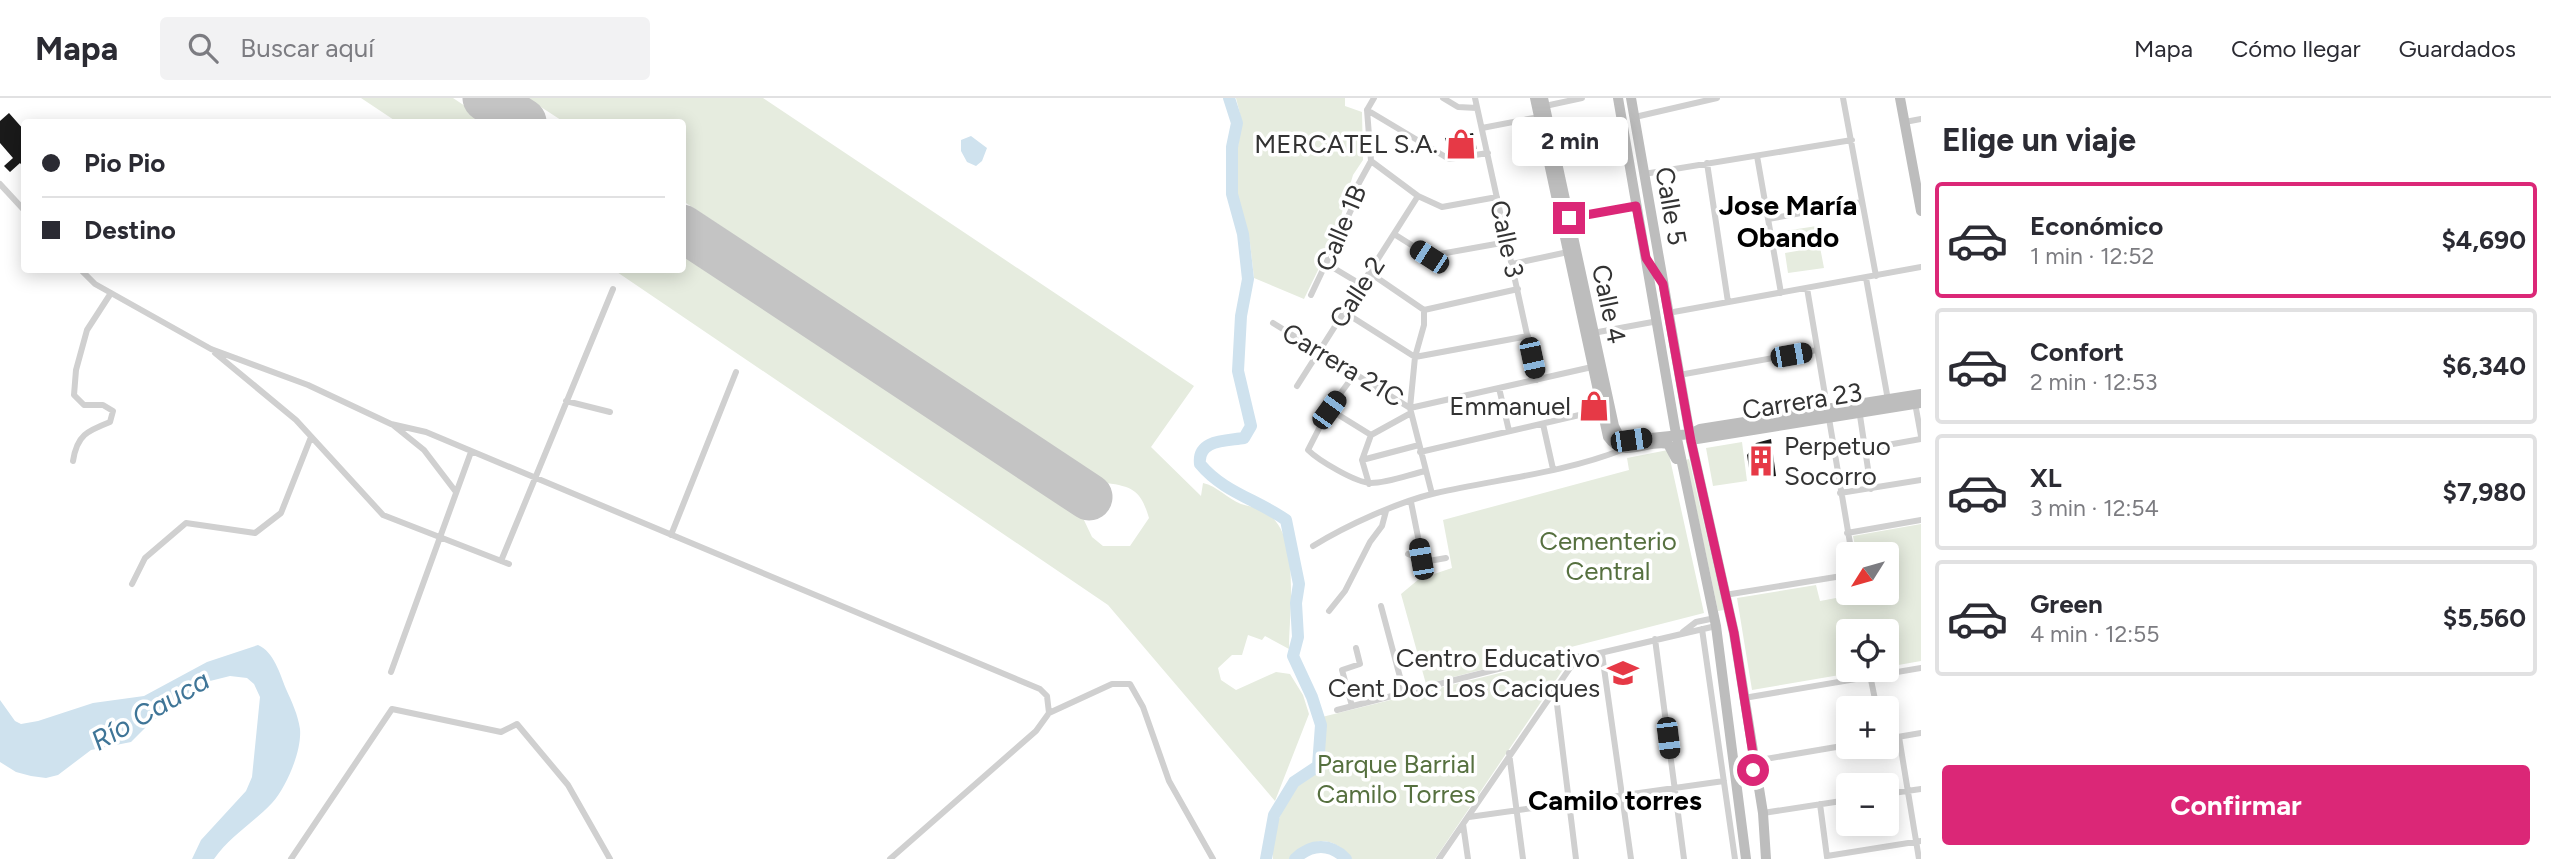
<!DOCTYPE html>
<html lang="es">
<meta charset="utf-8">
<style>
:root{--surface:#fff;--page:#f2f2f3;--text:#2b2b33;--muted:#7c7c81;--line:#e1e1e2;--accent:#db2777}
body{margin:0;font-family:Figtree,sans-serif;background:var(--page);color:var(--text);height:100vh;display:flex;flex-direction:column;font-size:26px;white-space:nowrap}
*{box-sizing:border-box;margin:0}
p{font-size:23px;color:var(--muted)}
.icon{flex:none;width:38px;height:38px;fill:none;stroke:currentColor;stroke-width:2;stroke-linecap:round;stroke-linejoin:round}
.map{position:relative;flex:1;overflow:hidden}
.panel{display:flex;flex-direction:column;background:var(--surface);width:630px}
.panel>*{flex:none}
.banner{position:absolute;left:21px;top:21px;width:665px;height:154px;border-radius:7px;box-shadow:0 4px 18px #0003;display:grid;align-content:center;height:154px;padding:0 21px;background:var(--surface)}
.needle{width:46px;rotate:233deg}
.tools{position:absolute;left:1836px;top:444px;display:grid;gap:14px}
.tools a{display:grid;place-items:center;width:63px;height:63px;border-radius:7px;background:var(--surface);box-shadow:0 4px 18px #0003;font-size:35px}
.end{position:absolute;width:32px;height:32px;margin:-16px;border:9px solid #db2777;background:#fff;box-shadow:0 0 0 4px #fff}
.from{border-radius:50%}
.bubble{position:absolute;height:49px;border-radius:7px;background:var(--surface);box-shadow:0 4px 18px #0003;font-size:23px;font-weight:700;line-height:49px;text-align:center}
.car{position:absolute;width:21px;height:42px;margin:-21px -10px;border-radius:9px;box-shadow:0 0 5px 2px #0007;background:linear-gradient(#222 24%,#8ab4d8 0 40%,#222 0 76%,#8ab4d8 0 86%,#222 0)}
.banner b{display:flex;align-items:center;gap:24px;height:66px;font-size:26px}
.banner b+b{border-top:2px solid var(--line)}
.banner i{width:18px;height:18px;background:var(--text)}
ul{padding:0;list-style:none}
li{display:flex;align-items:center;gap:21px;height:116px;margin:0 14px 10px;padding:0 7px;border:4px solid var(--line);border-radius:7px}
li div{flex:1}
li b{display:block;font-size:26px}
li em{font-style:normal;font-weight:700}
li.on{border-color:var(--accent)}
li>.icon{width:63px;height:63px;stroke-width:1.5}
h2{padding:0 21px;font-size:32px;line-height:84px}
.action{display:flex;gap:14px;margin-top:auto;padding:14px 21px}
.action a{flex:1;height:80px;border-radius:7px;background:var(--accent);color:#fff;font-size:28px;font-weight:700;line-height:80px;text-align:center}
header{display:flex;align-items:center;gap:42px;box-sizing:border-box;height:98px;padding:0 35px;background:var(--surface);border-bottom:2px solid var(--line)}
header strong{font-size:33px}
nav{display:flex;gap:38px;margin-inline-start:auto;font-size:24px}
.search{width:490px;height:63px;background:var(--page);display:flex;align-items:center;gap:18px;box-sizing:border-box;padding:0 24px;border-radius:7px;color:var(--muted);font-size:26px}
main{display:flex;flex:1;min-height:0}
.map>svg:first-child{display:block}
</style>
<header>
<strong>Mapa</strong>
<div class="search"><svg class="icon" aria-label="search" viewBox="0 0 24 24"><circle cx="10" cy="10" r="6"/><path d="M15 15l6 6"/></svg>Buscar aquí</div>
<nav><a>Mapa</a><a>Cómo llegar</a><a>Guardados</a></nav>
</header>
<main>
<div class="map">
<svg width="1921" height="761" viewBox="0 0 1921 761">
<rect width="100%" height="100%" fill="#fff"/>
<!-- green -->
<path fill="#e6ecdf" d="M361,0H453L489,24H397Z
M527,0H763L1194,288L1151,349L1201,398L1203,385C1217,388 1228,401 1241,406C1250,409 1259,409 1267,415C1301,438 1289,514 1289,551L1265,538L1262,542L1248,537L1242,557H1232L1218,570L1221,582L1236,592L1276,574L1290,576L1303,597L1309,616L1275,703L1108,507L614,172H682L683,153L1083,420L1092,439L1103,448H1130L1149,420C1141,393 1134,389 1107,385L683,103L682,24H564Z
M1236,0H1345V8L1362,14L1363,62L1353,77L1336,135L1304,201L1254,180L1250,145L1237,96V54L1242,24Z
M1817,128L1820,146L1787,151L1784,133Z
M1820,149L1824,170L1788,175L1785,155Z
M1742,344L1747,383L1713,388L1706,350Z
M1668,352L1704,515L1426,586L1401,496L1419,481L1452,470L1443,422L1629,372L1627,360Z
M1689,361L1724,512L1718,513L1686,362Z
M1921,426V563L1887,569L1886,534H1848V572H1869L1752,592L1737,500L1816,487L1820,503L1863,495H1886V457H1857L1853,438Z
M1567,561L1568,564L1435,761H1352C1330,734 1312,741 1289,761H1273C1272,737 1281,706 1297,688C1304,681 1313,677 1320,671L1324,634L1322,619L1524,569Z"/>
<!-- water -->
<path fill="#cfe2ee" d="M971,38L987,50L982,63L976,68L967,64L961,53V42Z
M258,547C274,554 280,576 286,591C292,604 298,617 300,631C302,653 286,690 272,705C253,725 230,738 214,761H192L201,742L246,693L252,679L260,599L254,586L247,580L230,578L210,583L151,624L131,644L91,652L58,677L46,680L31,678L16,674L0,664V602L15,623L21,626L38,623L93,605L144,598L207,564Z"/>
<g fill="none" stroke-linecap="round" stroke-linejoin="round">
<!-- river -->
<path stroke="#cfe2ee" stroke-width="12" d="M1229,0L1237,25L1232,49V96L1243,136L1248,181L1241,218L1238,273L1251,328L1244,340C1227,343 1197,341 1200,366C1223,394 1258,402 1286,422L1299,486L1296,505L1298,539L1293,558L1312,599L1321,627L1318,668L1294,684L1274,717L1266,761
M1295,761C1311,745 1331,745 1346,761"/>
<!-- runway -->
<path stroke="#c4c4c4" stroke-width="47" d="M486,0L523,24
M682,130L1089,399"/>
</g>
<!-- building -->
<path fill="#1a1a1a" d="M9,15L24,32V70L20,65L10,74L4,68L13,60L0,45V23Z
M1473,35L1477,51L1449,54L1445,40Z
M1771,341L1776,378L1760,380L1749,370L1747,357L1756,345Z"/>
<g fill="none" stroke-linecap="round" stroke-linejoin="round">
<!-- street -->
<path stroke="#d0d0d0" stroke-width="6" d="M1443,0L1458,9L1477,10
M1475,0L1537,282
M1843,0L1876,178
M1545,8L1582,0
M1367,12L1449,61L1488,55
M1367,12L1371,63
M1367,12L1374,0
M1635,19L1717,0
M1905,24L1921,21
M1482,30L1539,19
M1757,58L1781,195
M1371,63L1418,98L1442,109L1497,99
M1707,65L1728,204
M1644,76L1852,42
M0,86L24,112
M1568,120L1636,108
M1768,121L1862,104
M1394,136L1429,158L1507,144
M1327,166L1362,187
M1512,166L1568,154
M81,172L95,186L211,251L308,287L391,326L426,334L1040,591L1047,598L1049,615
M1370,175L1424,212L1518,191
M1866,180L1888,302
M1807,190L1852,457
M1311,197L1352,110L1354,94L1371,63
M1424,212V227L1415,259L1410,310L1432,396
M1344,214L1415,259L1528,238
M1668,215L1921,169
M1273,225L1410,310L1592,269
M1593,235L1658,223
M215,255L296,322L383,417L509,466
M1354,277L1329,311L1308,352C1318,362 1356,385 1371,385C1388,385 1408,377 1425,373
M1679,277L1817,252
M1297,288L1418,98
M1499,290L1509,333
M566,303L610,314
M1915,305L1921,338
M1329,311L1371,337
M1859,311L1871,391
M1543,326L1553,371
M393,327L424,352L456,394
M1865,351L1921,341
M1420,354L1601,312
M1362,362L1419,347
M73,363C77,337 87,333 110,324L113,313L103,307H84L74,297L76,272L87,232L111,195
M1369,386L1362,362L1371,337L1411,315
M1840,395L1921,382
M1411,404L1423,464L1446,460
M1847,435L1921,422
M671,437L736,274
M1313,448C1347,427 1398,404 1436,395C1498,381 1564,375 1624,351
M1408,456L1421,461
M501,463L613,191
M132,486L145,460L186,425L255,435L281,415L311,339
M1725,497L1848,477
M1381,508L1404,594
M1329,513L1345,493L1370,444L1382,428L1386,413
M1702,531L1735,761
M1683,534L1696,524L1715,520
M1655,541L1684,761
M1602,556L1631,761
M391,574L471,354
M1870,577L1877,611
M1555,590L1576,761
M1744,600L1921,570
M1352,608L1342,572L1360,566L1356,550
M1337,612L1553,557L1583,559
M1899,639L1919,761
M1886,641L1921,635
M1509,655L1523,761
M1754,663L1848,647
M1886,696L1921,691
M1820,706L1827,759
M1763,715L1848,702
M1469,719L1724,683
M1463,726L1468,761
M1827,758L1921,743
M291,761L392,611L501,634L517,626L568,687L610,761
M890,761L1036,633L1049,615L1112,586H1130L1143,609L1169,683L1213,761
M1439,761L1572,567L1583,559L1716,528"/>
<!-- secondary -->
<path stroke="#bdbdbd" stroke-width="10" d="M1535,0L1608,339C1624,362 1646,341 1668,346L1676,361
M1543,0L1614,328L1619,338L1631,342L1690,336L1697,341L1921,305
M1618,0L1676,336L1716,528L1746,761
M1631,0L1691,343L1734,535L1763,715L1766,761
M1900,0L1921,113
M1690,336L1700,331L1921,296"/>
</g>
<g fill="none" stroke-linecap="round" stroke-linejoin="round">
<!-- route -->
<path stroke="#db2777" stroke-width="9" d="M1569,120L1636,108L1646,160L1663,186L1691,343L1734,535L1755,669L1753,672"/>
</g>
<!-- icons -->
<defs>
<g id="shop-bare" transform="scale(2.415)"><path d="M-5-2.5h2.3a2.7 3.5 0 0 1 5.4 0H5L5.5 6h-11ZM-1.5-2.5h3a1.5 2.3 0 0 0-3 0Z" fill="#e63946" stroke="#fff" stroke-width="2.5" paint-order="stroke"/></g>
<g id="building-bare" transform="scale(2.415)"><path d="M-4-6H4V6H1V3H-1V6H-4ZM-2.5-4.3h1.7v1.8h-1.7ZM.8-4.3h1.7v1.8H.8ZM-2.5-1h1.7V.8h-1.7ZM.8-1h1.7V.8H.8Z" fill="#e63946" stroke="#fff" stroke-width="2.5" paint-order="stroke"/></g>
<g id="school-bare" transform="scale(2.415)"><path d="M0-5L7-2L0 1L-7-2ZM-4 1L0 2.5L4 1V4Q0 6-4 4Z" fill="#e63946" stroke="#fff" stroke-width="2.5" paint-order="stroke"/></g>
</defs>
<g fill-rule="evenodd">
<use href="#shop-bare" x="1461" y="46"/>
<use href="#shop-bare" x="1594" y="308"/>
<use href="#building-bare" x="1761" y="363"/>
<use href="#school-bare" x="1623" y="575"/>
</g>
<g text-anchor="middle" stroke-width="7" stroke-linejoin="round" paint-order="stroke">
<!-- poi labels -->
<g font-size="26" fill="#333" stroke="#fff" text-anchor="end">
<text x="1438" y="55">MERCATEL S.A.</text>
<text x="1571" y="317">Emmanuel</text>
<text x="1784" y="357" text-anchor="start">Perpetuo<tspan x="1784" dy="30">Socorro</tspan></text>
<text x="1600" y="569">Centro Educativo<tspan x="1600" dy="30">Cent Doc Los Caciques</tspan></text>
</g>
<!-- street labels -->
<g font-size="26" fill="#333" stroke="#fff">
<text transform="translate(1671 108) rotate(80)" y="9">Calle 5</text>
<text transform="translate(1341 130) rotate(-67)" y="9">Calle 1B</text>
<text transform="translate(1507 141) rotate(78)" y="9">Calle 3</text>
<text transform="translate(1357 194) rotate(-57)" y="9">Calle 2</text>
<text transform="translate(1609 206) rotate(78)" y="9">Calle 4</text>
<text transform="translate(1343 267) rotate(31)" y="9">Carrera 21C</text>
<text transform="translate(1802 303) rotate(-9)" y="9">Carrera 23</text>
</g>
<!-- park labels -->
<g font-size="26" fill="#56703f" stroke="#fff">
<text x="1608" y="452">Cementerio<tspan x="1608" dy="30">Central</tspan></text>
<text x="1396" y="675">Parque Barrial<tspan x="1396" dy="30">Camilo Torres</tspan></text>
</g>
<!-- neighbourhood labels -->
<g font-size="28" font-weight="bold" fill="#000" stroke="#fff">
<text x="1788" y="117">Jose María<tspan x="1788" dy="32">Obando</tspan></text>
<text x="1615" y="712">Camilo torres</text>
</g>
<!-- water labels -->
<g font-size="28" font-style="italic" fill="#3f7597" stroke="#fff">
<text transform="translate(150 612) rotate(-30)" y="10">Río Cauca</text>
</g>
</g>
</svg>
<div class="tools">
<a><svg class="needle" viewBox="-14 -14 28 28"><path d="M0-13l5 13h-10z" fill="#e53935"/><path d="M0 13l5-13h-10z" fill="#7c7c81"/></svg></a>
<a><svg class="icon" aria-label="locate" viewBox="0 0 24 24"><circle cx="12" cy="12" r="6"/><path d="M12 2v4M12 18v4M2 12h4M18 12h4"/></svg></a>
<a>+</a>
<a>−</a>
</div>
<i class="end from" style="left:1753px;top:672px"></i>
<i class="end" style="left:1569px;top:120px"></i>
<div class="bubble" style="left:1512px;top:19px;width:116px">2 min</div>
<i class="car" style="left:1429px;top:159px;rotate:303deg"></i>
<i class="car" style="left:1791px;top:257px;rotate:80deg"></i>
<i class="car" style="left:1532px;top:260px;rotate:168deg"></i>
<i class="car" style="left:1329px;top:312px;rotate:36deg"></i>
<i class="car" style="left:1631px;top:342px;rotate:82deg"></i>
<i class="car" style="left:1421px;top:461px;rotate:350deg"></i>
<i class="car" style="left:1668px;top:640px;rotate:173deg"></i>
<div class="banner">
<b><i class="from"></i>Pio Pio</b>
<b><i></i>Destino</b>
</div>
</div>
<section class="panel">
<h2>Elige un viaje</h2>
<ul>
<li class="on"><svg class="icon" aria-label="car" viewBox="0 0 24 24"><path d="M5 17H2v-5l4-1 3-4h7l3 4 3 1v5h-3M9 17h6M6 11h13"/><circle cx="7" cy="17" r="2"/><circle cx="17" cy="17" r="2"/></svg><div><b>Económico</b><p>1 min · 12:52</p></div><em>$4,690</em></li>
<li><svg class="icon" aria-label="car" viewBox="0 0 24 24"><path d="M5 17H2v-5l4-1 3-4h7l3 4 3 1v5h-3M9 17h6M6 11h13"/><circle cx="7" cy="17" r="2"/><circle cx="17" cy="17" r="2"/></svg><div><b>Confort</b><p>2 min · 12:53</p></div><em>$6,340</em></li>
<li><svg class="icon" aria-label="car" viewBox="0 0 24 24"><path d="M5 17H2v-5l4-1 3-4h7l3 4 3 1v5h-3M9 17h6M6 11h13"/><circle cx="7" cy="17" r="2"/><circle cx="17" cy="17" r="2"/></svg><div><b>XL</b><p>3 min · 12:54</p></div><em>$7,980</em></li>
<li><svg class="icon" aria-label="car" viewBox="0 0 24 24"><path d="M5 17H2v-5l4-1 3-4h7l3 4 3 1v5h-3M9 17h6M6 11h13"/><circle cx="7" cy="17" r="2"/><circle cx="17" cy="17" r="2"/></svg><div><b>Green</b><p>4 min · 12:55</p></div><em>$5,560</em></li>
</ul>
<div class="action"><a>Confirmar</a></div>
</section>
</main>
